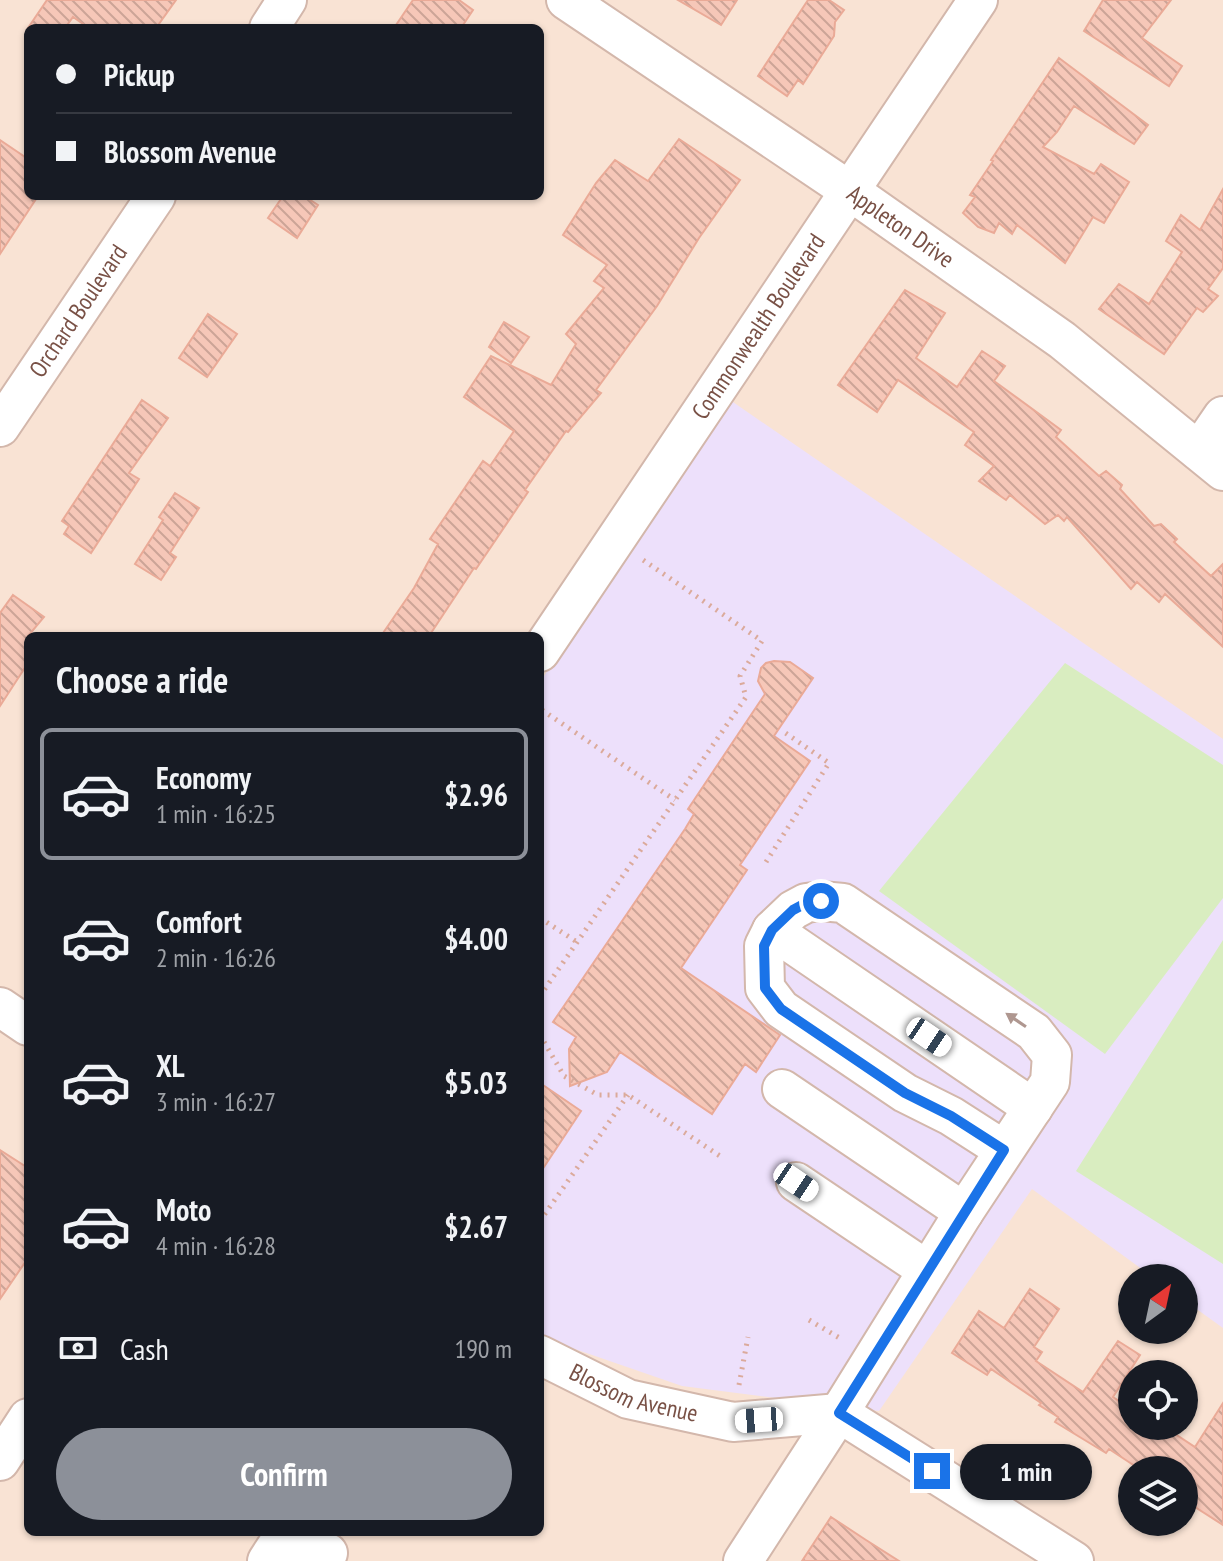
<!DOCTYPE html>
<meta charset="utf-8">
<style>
:root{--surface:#171b24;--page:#242831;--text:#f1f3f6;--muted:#9ea1a6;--line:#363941;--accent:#8c9099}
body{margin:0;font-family:"PT Sans Narrow",sans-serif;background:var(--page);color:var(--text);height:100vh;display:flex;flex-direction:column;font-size:30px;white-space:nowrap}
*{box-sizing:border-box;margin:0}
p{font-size:26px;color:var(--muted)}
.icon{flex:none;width:44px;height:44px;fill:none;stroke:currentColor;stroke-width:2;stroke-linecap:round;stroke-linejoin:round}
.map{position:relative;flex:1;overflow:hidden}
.panel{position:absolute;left:24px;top:632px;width:520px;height:904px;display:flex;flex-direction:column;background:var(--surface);border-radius:12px;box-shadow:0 2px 6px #0004}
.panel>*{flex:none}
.banner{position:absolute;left:24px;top:24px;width:520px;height:176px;border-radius:12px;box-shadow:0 2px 6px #0004;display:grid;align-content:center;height:176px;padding:0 32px;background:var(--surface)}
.needle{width:52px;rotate:33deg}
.buttons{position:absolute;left:1118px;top:1264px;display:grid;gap:16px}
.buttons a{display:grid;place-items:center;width:80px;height:80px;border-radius:50%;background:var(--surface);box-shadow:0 2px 6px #0004;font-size:40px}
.end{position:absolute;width:36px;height:36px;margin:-18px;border:10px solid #1a73e8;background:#fff;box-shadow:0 0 0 4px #fff}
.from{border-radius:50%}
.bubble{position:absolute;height:56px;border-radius:28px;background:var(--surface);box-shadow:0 2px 6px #0004;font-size:26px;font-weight:700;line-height:56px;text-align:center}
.car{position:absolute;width:24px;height:48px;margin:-24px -12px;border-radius:10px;box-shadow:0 0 6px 2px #0007;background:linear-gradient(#fff 24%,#345 0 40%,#fff 0 76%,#345 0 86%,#fff 0)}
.banner b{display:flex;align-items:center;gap:28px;height:76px;font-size:30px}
.banner b+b{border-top:2px solid var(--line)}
.banner i{width:20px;height:20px;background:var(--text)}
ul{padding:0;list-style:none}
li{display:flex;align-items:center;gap:24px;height:132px;margin:0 16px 12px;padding:0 16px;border:4px solid transparent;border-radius:12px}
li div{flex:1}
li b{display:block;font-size:30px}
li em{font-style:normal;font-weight:700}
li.on{border-color:var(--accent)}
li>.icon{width:72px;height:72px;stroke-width:1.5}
h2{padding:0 32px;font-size:36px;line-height:96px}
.pay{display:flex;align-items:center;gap:20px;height:88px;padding:0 32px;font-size:30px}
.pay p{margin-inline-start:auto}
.cta{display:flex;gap:16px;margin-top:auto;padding:16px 32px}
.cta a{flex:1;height:92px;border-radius:48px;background:var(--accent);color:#fff;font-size:32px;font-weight:700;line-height:92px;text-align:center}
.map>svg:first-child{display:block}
</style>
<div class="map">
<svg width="1223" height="1561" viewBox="0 0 1223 1561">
<defs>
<pattern id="building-back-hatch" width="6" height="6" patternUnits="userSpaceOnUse" patternTransform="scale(2)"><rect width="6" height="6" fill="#f6c7b8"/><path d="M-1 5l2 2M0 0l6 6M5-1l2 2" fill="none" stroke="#cca497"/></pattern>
</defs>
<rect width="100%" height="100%" fill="#fef0e3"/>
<!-- residential -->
<path fill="#f9e3d4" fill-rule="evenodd" d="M0,0H1223V1561H0ZM28,28H540V196H28ZM28,636H540V1532H28ZM1132,1278H1184V1330H1132ZM1132,1374H1184V1426H1132ZM1132,1470H1184V1522H1132Z"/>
<!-- education -->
<path fill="#ede0fb" d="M730,400L1223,739V1328L1184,1300V1278H1154L1032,1189L879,1411L682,1386L540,1337V682Z"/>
<!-- garden -->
<path fill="#d9edc0" d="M1065,663L1223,765V898L1105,1054L879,891Z
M1223,940V1264L1076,1171Z"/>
<!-- building -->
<path fill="url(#building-back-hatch)" stroke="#eaaa97" stroke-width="2" d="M47,0H176L156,28H89L73,17L65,28H28Z
M413,0H459L473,10L461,28H394Z
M678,0H737L721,25Z
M808,0H829L844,10L835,22L834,36L803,84L798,80L787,96L758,76Z
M1103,0H1171L1142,38L1182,66L1169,86L1084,31Z
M1059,58L1148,125L1134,144L1074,106L1057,132L1043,147L1094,174L1101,164L1129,182L1104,223L1093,217L1065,263L1017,225L1012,234L999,223L994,233L978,227L963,213L975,197L970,195L993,161L991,160Z
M679,139L740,180L699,238L657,306L596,390L601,393L568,432L566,431L525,490L528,492L476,569L474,568L429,636H381L414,588L438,544L430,539L483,461L490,466L514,431L464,397L491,356L551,385L576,344L566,334L604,288L594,281L607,265L563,235L596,183L615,160L648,181Z
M0,140L28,159V196H38L0,254Z
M1223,189V268L1208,289L1218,296L1203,312L1197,308L1164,354L1099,309L1119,284L1149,304L1182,252L1166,241L1181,215L1200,230Z
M283,196H304L318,205L297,238L268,218Z
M905,290L945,313L916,358L957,387L982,351L1005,366L994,381L1061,430L1056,437L1099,476L1106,471L1122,485L1120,489L1154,526L1161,524L1177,539L1174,542L1211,576L1223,564V647L1165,594L1159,602L1137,582L1131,589L1067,517L1064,521L1058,515L1045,524L1010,495L1006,500L979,481L994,466L965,445L974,432L898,380L877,412L838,385Z
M208,314L237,334L207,377L179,358Z
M504,322L529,337L511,363L489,347Z
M142,400L168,418L129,473L139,479L91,553L64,534L69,526L62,521Z
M175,493L199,508L170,553L176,557L161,580L135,564L163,520L159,517Z
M13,595L44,617L28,636V663L0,706V613Z
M774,661L790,662L813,678L774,736L810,761L740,865L747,870L681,968L780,1035L756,1072L745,1064L712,1114L620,1052L607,1072L570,1086L569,1049L576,1037L553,1022L685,829L694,814L688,809L765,694L758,681L761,668L766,663Z
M540,1083L581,1111L540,1173Z
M0,1150L28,1168V1258L0,1299Z
M1030,1289L1059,1309L1034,1347L1042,1352L1036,1361L1083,1392L1118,1341L1140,1355L1113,1397L1132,1410V1426H1163L1195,1447L1223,1403V1525L1184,1500V1470H1141L1109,1449L1106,1453L1055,1422L1058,1417L1039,1405L1041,1403L991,1369L987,1375L952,1353L979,1311L1004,1328Z
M831,1517L866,1540L899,1561H802Z"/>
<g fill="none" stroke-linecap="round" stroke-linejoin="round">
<!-- minor casing -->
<g stroke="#d3b7ab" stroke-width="42">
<g id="minor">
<path id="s1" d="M566,0L850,191L1062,340L1223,471"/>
<path d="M269,28L287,0"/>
<path id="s2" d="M0,427L156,196"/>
<path d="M1199,451L1223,416"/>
<path id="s3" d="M540,652L978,0"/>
<path d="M772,930L1033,1108"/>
<path d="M0,1007L28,1026"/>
<path d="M782,1089L964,1212"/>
<path d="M796,1182L927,1270"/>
<path id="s4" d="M540,1355L628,1399L733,1422L839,1413L1074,1561"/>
<path d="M0,1461L28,1418"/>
<path d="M267,1561L278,1544L328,1553"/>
<path d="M743,1561L839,1413L964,1212L1050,1082L1052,1055L1034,1032L843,903L821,901L806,903L793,910L772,930L764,946L765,988L781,1009L905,1093L951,1116L1004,1150"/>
</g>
</g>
<!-- path -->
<path stroke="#dbaa9b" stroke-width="5" stroke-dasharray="2 6" stroke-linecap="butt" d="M542,710L675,800
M766,862L829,763L784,732
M540,918L577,942
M540,996L746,697L740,676L762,641L643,560
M540,1035L564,1076L598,1095H628L723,1158
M540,1221L628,1095
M809,1320L843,1340
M739,1385L748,1337"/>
<!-- minor -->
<use href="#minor" stroke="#fff" stroke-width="38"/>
</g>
<!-- one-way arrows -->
<defs><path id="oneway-solid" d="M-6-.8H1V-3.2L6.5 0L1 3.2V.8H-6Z" transform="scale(2)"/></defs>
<use fill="#af9790" href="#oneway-solid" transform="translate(1016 1020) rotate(-146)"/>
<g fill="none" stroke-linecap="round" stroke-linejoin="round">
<!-- route -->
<path stroke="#1a73e8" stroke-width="10" d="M821,901L806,903L793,910L772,930L764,946L765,988L781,1009L905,1093L951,1116L1004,1150L839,1413L932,1471"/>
</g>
<g text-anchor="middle" stroke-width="6" stroke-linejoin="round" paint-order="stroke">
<!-- street labels -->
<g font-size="24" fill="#795146" stroke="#fff4eb">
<text dy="8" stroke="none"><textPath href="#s1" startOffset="404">Appleton Drive</textPath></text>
<text dy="8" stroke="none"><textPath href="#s2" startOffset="140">Orchard Boulevard</textPath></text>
<text dy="8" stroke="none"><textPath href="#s3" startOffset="392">Commonwealth Boulevard</textPath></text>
<text dy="8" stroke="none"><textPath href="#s4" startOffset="102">Blossom Avenue</textPath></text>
</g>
</g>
</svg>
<div class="buttons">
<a><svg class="needle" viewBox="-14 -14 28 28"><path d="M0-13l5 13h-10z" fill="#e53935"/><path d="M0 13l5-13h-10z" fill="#9ea1a6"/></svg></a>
<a><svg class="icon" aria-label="locate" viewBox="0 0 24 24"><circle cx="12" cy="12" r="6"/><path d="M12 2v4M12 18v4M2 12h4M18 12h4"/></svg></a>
<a><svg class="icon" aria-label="layers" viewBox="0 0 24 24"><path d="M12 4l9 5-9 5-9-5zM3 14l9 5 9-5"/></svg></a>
</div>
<i class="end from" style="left:821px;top:901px"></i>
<i class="end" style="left:932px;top:1471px"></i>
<div class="bubble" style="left:960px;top:1444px;width:132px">1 min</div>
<i class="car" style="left:929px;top:1037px;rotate:124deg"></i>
<i class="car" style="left:796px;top:1182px;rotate:124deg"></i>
<i class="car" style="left:759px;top:1420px;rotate:266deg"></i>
<div class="banner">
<b><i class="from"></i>Pickup</b>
<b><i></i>Blossom Avenue</b>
</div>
<section class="panel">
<h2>Choose a ride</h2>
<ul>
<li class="on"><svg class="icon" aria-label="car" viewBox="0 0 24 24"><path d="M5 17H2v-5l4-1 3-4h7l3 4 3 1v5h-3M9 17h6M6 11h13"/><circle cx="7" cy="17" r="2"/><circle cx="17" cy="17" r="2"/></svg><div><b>Economy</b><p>1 min · 16:25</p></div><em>$2.96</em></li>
<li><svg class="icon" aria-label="car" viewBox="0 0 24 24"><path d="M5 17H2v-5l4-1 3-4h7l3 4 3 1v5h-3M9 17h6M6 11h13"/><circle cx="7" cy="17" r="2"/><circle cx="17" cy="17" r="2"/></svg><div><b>Comfort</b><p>2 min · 16:26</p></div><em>$4.00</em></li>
<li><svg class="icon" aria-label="car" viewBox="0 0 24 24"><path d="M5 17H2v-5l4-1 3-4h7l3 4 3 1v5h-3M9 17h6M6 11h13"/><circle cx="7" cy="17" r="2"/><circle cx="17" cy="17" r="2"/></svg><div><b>XL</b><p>3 min · 16:27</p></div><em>$5.03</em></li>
<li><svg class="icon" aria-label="car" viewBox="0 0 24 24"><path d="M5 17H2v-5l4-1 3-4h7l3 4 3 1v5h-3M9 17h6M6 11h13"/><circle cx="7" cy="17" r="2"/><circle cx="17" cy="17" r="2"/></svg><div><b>Moto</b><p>4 min · 16:28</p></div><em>$2.67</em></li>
</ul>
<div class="pay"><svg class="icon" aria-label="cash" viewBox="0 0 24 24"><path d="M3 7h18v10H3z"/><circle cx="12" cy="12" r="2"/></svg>Cash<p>190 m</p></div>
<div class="cta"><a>Confirm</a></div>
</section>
</div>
